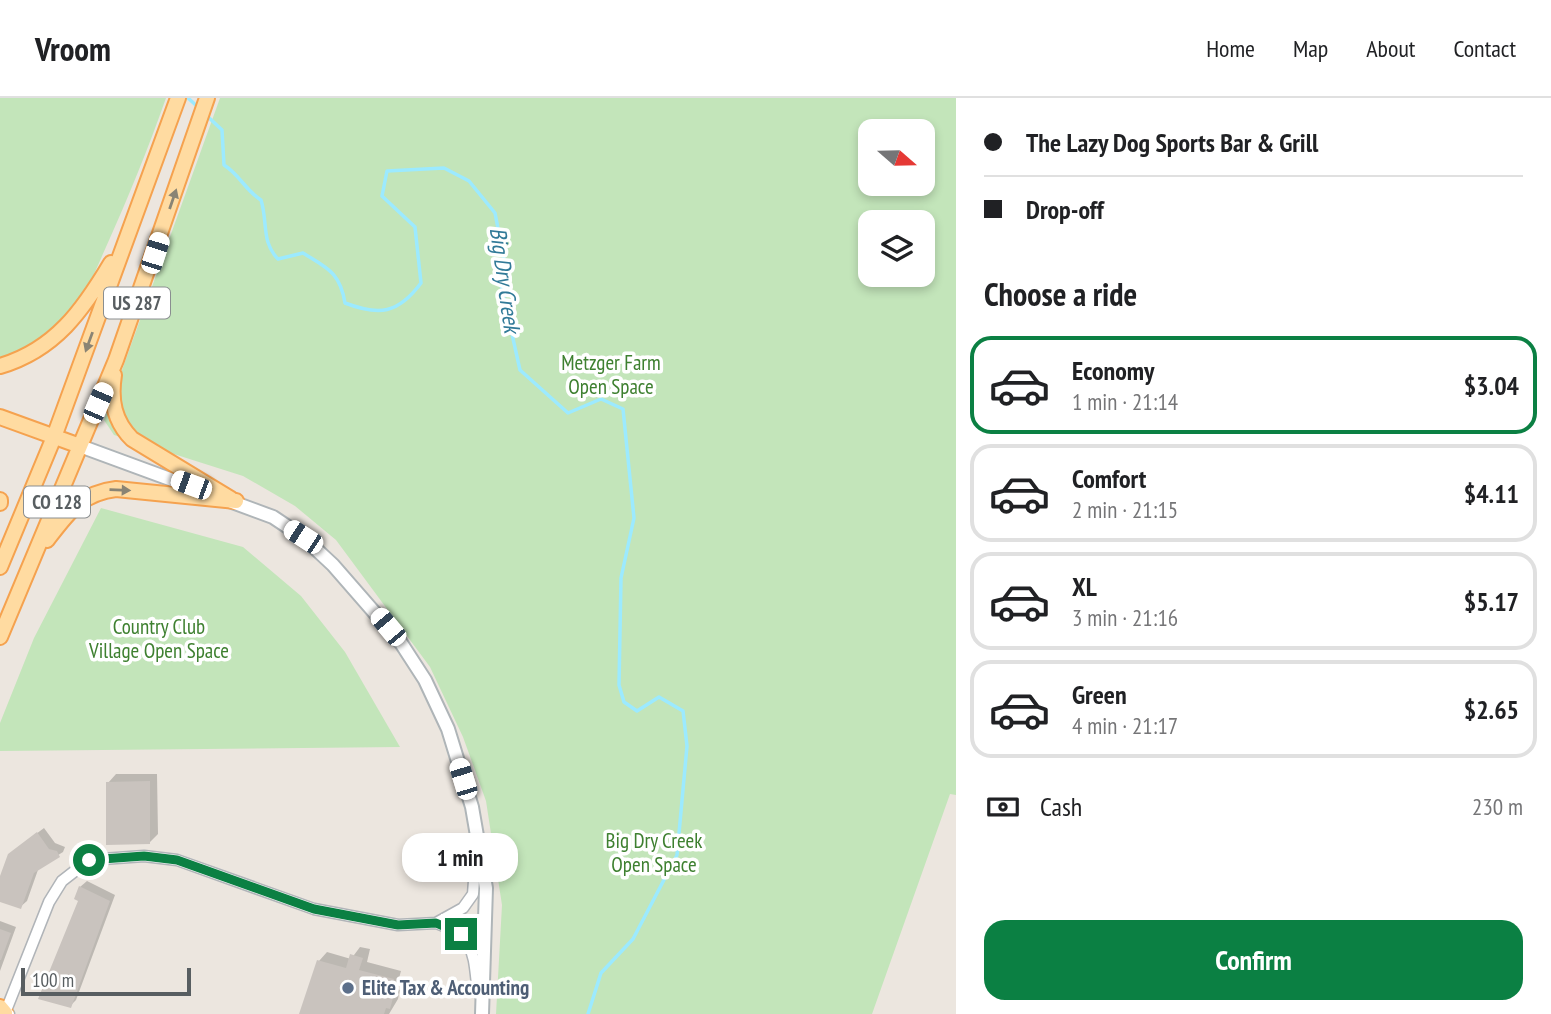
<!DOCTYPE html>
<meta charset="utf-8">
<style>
:root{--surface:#fff;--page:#f6f6f6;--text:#202124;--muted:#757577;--line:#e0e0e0;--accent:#0b8043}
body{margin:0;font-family:"PT Sans Narrow",sans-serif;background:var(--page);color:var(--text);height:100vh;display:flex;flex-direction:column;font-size:26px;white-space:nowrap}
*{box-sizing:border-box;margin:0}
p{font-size:23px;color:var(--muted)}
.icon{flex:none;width:38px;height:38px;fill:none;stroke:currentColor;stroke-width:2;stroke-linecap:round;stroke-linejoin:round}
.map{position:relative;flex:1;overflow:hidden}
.sheet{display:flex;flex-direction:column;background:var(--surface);width:595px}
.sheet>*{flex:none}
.top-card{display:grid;align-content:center;height:154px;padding:0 28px;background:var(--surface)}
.needle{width:46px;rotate:110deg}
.buttons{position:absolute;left:858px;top:21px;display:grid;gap:14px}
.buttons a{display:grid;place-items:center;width:77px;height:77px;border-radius:14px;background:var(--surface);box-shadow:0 4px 10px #0003;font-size:35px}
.scale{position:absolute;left:21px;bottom:18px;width:170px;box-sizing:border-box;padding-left:7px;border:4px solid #585e61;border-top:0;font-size:19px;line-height:24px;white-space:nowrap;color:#585e61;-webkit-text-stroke:5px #fff;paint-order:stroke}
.end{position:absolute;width:32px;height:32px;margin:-16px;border:9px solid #0b8043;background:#fff;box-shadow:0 0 0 4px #fff}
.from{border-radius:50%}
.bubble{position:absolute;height:49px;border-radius:21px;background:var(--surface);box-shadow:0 4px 10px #0003;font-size:23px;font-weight:700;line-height:49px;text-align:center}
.car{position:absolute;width:21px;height:42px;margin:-21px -10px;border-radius:9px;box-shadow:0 0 5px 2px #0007;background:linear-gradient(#fff 24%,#345 0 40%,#fff 0 76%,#345 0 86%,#fff 0)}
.top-card b{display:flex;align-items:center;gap:24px;height:66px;font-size:26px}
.top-card b+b{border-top:2px solid var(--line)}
.top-card i{width:18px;height:18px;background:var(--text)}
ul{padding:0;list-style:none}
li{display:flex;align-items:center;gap:21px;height:98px;margin:0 14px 10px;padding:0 14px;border:4px solid var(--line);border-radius:21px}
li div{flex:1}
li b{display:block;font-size:26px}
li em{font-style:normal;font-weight:700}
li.selected{border-color:var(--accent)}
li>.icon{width:63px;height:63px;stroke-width:1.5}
h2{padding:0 28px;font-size:32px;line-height:84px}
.pay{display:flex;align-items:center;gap:18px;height:77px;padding:0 28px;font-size:26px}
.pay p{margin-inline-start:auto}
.action{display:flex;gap:14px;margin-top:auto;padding:14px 28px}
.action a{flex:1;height:80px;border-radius:21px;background:var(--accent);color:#fff;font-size:28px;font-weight:700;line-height:80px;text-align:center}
header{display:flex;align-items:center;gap:42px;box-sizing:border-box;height:98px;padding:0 35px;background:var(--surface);border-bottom:2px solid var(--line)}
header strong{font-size:33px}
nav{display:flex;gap:38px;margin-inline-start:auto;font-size:24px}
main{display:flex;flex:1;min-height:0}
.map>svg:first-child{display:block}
</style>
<header>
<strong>Vroom</strong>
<nav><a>Home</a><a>Map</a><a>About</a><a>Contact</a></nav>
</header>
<main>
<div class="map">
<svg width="956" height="916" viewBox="0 0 956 916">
<rect width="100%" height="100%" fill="#ece6df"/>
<!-- green -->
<path fill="#c3e5ba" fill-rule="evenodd" d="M0,0H166C148,51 128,100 106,149C96,171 87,196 71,215C52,237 28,253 0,261Z
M220,0H956V697L950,696L872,916H496L502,807L486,703L463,639L430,569L336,442L295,408L243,378L114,337L104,322ZM870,33H922V86H870ZM870,124H922V177H870Z
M101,410L243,449L301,498L345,554L400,649L0,653V625L34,540Z"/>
<!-- shadow -->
<path fill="#0003" d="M116,676H157L158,736L149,745L108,685Z
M44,730L55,745L65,749L63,754L39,769L27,803L20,809L0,802V783L16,751Z
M87,783L115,797L76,902L70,908L80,789Z
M0,823L16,829L0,873Z
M360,849L370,851L367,864L401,873L396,891L400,892L398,901L389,916H302L319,863L327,854L351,861Z"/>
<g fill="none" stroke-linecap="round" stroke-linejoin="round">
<!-- stream -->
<path stroke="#9ceaff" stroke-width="3.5" d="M188,0L199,10
M205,16L222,32L224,67C240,77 245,92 261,102C268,124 261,144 278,161L303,155C327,170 340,174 345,205C379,218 398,216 421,185L415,129L382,98L387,73L444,70L469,83L495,115L505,166L501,187L520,272L568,315L601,301L623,311L634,420L621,480L619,587L624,604L637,613L659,599L683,613L687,648L677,757L633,841L601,875L588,916"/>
</g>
<!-- building -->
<path fill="#c9c3be" d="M150,683V746L106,747V684Z
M37,734L49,751L57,753L60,759L34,775L21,811L0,804V778L8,756Z
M79,788L110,803L71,910L38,901L78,803L74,801Z
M0,831L11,835L1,862H0Z
M350,856L363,860L359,872L394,881L389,899L393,900L390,911L386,910L384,916H299L317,862L346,870Z"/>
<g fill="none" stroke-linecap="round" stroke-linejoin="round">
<!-- minor casing -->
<g stroke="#b0b4b8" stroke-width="13">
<path id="minor" d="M436,825C477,840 473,856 478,895
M9,916L5,915L49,804L62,783L89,762L144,758L177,762L314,811L398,827L436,825L463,810L473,796L476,756"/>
</g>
<!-- secondary casing -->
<g stroke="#afb5b8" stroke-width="16">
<path id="secondary" d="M80,348L273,419L303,439L333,467L401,545L425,582L448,631L472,709L486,790L482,916"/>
</g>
<!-- primary casing -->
<g stroke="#f5a24f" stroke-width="18">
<path id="primary" d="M0,268C55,252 83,212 111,165
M114,277C110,302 114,323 132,341L231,401
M0,319L80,348
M0,402V405
M47,442C67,416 81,395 116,391L236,403
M0,469L54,339L178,0
M0,539L116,262L207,0
M0,909L5,915"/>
</g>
<!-- minor -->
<use href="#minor" stroke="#fff" stroke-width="10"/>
<!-- secondary -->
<use href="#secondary" stroke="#fff" stroke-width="12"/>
<!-- primary -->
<use href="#primary" stroke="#ffdba1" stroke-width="14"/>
</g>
<!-- one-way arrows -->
<defs><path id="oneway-solid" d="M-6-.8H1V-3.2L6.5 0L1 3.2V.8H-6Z" transform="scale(1.75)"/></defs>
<g fill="#8a8474">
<use href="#oneway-solid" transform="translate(173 101) rotate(-71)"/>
<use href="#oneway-solid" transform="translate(89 244) rotate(110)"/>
<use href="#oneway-solid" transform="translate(120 392) rotate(2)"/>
</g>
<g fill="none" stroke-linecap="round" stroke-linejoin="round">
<!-- route -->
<path stroke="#0b8043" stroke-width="9" d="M89,762L144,758L177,762L314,811L398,827L436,825L461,836"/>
</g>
<!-- markers -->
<circle fill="#5c6f8a" stroke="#fff" stroke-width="2.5" cx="348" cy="890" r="7"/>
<g text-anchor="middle" stroke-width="7" stroke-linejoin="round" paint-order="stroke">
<!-- shield labels -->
<g fill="#fff" stroke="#8a8e90" stroke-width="2">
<rect x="104" y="189.5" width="66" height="31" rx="5"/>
<rect x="24" y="388.5" width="66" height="31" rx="5"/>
</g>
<g font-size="19" font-weight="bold" fill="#585e61">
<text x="137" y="212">US 287</text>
<text x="57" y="411">CO 128</text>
</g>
<!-- park labels -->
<g font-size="21" fill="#3e8030" stroke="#fff">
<text x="611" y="272">Metzger Farm<tspan x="611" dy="24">Open Space</tspan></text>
<text x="159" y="536">Country Club<tspan x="159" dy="24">Village Open Space</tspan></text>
<text x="654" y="750">Big Dry Creek<tspan x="654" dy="24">Open Space</tspan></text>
</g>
<!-- service labels -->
<g font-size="21" font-weight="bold" fill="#4e5e75" stroke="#fff" text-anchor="start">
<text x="362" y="897">Elite Tax &amp; Accounting</text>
</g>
<!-- water labels -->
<g font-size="23" font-style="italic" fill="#317a98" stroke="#fff">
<text transform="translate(505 182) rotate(82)" y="8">Big Dry Creek</text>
</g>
</g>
</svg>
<div class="buttons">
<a><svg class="needle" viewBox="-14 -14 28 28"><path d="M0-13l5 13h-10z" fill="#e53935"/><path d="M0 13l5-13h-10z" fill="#757577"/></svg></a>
<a><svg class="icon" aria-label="layers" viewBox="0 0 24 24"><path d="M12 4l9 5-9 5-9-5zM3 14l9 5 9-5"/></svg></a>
</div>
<div class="scale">100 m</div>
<i class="end from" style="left:89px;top:762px"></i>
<i class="end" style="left:461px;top:836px"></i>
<div class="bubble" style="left:402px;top:735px;width:116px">1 min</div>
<i class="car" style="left:155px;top:155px;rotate:18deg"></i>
<i class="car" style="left:98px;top:305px;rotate:23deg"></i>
<i class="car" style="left:191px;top:387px;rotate:290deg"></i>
<i class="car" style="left:303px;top:439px;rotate:303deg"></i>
<i class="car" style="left:388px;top:529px;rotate:320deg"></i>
<i class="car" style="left:463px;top:681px;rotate:343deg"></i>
</div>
<section class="sheet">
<div class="top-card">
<b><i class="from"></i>The Lazy Dog Sports Bar &amp; Grill</b>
<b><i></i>Drop-off</b>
</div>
<h2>Choose a ride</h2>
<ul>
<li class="selected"><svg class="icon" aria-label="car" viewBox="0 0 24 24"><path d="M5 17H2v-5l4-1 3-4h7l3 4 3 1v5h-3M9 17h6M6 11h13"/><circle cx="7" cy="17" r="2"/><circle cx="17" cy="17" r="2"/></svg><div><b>Economy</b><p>1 min · 21:14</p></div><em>$3.04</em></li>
<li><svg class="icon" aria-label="car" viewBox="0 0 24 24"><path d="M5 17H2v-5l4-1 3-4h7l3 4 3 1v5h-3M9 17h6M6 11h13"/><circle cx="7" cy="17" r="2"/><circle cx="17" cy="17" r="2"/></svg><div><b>Comfort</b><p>2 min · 21:15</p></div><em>$4.11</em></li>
<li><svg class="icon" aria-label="car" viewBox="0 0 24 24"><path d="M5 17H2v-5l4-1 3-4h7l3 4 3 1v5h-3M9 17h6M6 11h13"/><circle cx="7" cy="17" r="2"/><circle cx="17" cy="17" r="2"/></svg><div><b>XL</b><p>3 min · 21:16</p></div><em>$5.17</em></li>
<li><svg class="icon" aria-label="car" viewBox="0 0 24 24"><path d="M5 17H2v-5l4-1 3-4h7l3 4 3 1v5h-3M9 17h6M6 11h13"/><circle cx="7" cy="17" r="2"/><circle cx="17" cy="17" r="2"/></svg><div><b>Green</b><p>4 min · 21:17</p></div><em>$2.65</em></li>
</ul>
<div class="pay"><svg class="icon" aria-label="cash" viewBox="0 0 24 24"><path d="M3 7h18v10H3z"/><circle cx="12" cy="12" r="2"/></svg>Cash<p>230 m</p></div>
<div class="action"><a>Confirm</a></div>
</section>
</main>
